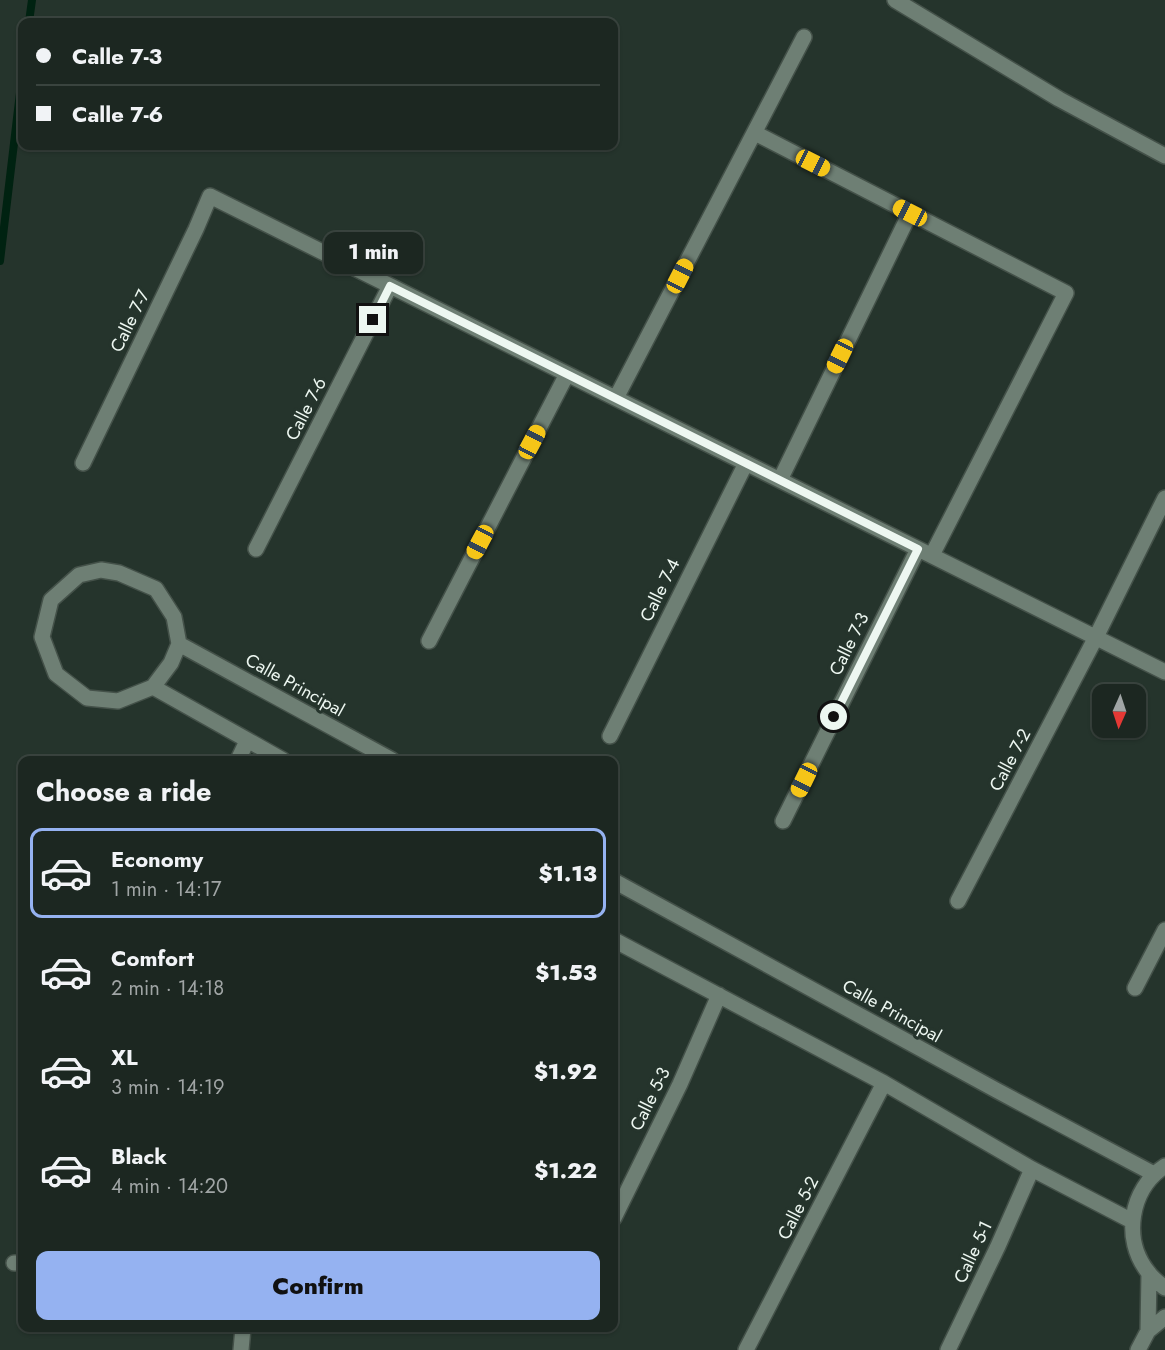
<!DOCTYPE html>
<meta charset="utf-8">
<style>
:root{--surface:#1c2721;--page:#29332e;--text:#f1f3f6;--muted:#a0a5a5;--line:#3a443f;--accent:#95b2f1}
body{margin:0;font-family:Jost,sans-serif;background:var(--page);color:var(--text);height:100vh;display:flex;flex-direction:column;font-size:22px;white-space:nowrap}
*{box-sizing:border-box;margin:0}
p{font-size:20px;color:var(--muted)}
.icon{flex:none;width:33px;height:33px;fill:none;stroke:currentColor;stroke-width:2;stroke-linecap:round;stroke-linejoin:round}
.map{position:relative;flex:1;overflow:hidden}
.drawer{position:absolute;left:18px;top:756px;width:600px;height:576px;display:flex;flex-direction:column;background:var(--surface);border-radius:12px;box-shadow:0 2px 4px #0004,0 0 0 2px var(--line)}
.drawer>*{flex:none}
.banner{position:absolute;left:18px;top:18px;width:600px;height:132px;border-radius:12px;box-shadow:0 2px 4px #0004,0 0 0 2px var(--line);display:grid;align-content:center;height:132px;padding:0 18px;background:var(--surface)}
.needle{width:39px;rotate:183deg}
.controls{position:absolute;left:1092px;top:684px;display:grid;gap:12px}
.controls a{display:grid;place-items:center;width:54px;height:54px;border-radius:12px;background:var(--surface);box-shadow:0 2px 4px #0004,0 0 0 2px var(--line);font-size:30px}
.end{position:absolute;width:27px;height:27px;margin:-14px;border:8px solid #edf7f1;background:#111;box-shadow:0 0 0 3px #111}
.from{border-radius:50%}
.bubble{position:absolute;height:42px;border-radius:12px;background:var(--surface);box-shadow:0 2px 4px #0004,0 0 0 2px var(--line);font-size:20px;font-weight:800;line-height:42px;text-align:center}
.car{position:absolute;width:18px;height:36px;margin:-18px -9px;border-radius:8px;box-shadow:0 0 4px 2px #0007;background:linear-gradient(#f5c518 24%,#345 0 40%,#f5c518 0 76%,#345 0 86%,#f5c518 0)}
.banner b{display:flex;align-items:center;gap:21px;height:57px;font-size:22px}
.banner b+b{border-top:2px solid var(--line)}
.banner i{width:15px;height:15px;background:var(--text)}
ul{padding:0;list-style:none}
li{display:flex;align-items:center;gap:18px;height:90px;margin:0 12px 9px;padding:0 6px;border:3px solid transparent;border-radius:12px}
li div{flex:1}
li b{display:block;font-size:22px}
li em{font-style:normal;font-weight:800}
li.on{border-color:var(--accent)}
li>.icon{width:54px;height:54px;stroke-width:1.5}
h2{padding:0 18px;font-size:27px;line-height:72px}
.button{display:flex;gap:12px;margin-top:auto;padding:12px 18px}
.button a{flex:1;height:69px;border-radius:12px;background:var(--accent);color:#111;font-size:24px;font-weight:800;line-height:69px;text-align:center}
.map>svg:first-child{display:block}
</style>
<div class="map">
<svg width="1165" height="1350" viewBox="0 0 1165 1350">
<rect width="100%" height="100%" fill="#25342c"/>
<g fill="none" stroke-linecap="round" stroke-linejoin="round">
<!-- stream -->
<path stroke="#021" stroke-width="8" d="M29,22L32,0
M0,261L22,76"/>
<!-- minor casing -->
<g stroke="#445149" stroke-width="18">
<path id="minor" d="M895,0L1059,99L1165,156
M755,133L1066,293L932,555
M616,398L804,37
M83,463L196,229L210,196L1165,672
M780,480L910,213
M256,549L390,286
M101,570L119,573L156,589L174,617L179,644L171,663L153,687L118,701L87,698L56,674L42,637L51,600L79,575Z
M429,641L567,374
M179,644L392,760
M153,687L283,760
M610,736L746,463
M238,760L247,741
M783,821L918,549
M614,881L996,1090L1154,1174
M958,901L1096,637L1165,498
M614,940L884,1083L1032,1169L1132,1221
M1135,988L1165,930
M1165,1166C1130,1189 1122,1239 1148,1272C1152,1278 1159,1283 1165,1288
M614,1218L680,1084L719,995
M14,1263H22
M1148,1331L1149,1273
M241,1350L243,1328
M746,1350L884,1083
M948,1350L998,1246L1032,1169
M1138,1350L1148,1331L1165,1317"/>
</g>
<!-- minor -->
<use href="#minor" stroke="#6e7f74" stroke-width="15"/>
</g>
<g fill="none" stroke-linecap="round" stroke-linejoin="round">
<!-- route -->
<path stroke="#edf7f1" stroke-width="8" d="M373,320L390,286L918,549L834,717"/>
</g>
<g text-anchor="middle" stroke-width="6" stroke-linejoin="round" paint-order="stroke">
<!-- street labels -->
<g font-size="18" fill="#edf7f1" stroke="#25342c">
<text transform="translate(130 321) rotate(-64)" y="6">Calle 7-7</text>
<text transform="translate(306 409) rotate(-63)" y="6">Calle 7-6</text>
<text transform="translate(660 590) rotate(-64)" y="6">Calle 7-4</text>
<text transform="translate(849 644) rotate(-64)" y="6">Calle 7-3</text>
<text transform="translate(295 685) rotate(29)" y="6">Calle Principal</text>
<text transform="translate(1010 760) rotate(-62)" y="6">Calle 7-2</text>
<text transform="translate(892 1011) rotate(29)" y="6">Calle Principal</text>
<text transform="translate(650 1099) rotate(-64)" y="6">Calle 5-3</text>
<text transform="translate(798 1208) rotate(-63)" y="6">Calle 5-2</text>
<text transform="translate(973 1252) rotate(-65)" y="6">Calle 5-1</text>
</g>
</g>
</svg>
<div class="controls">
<a><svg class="needle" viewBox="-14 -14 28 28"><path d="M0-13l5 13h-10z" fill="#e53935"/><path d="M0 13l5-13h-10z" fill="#a0a5a5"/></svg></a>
</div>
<i class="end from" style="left:834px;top:717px"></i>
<i class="end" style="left:373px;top:320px"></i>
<div class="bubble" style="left:324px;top:232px;width:99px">1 min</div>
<i class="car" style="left:813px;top:163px;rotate:117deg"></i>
<i class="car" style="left:910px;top:213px;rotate:297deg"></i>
<i class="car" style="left:680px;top:276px;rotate:27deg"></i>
<i class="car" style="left:840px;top:356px;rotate:206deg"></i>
<i class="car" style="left:532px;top:442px;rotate:28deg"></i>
<i class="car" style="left:480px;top:542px;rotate:208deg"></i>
<i class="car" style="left:804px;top:780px;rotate:206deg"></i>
<div class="banner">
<b><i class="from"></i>Calle 7-3</b>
<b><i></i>Calle 7-6</b>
</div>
<section class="drawer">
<h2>Choose a ride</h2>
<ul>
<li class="on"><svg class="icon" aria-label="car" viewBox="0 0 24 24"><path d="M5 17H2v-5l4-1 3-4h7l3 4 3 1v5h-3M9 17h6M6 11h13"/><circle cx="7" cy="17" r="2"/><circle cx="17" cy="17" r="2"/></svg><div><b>Economy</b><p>1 min · 14:17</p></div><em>$1.13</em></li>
<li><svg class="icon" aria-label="car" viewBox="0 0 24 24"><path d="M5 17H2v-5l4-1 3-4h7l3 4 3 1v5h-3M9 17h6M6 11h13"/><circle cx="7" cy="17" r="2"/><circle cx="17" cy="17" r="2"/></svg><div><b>Comfort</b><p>2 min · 14:18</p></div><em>$1.53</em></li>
<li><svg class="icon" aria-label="car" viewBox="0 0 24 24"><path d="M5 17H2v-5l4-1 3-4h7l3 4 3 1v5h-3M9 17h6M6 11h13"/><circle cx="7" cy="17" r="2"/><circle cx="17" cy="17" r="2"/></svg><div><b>XL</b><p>3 min · 14:19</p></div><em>$1.92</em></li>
<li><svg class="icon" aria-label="car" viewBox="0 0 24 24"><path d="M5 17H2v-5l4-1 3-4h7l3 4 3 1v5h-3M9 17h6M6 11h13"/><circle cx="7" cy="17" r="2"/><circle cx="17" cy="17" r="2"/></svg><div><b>Black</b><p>4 min · 14:20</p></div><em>$1.22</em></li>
</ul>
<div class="button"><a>Confirm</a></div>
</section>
</div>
